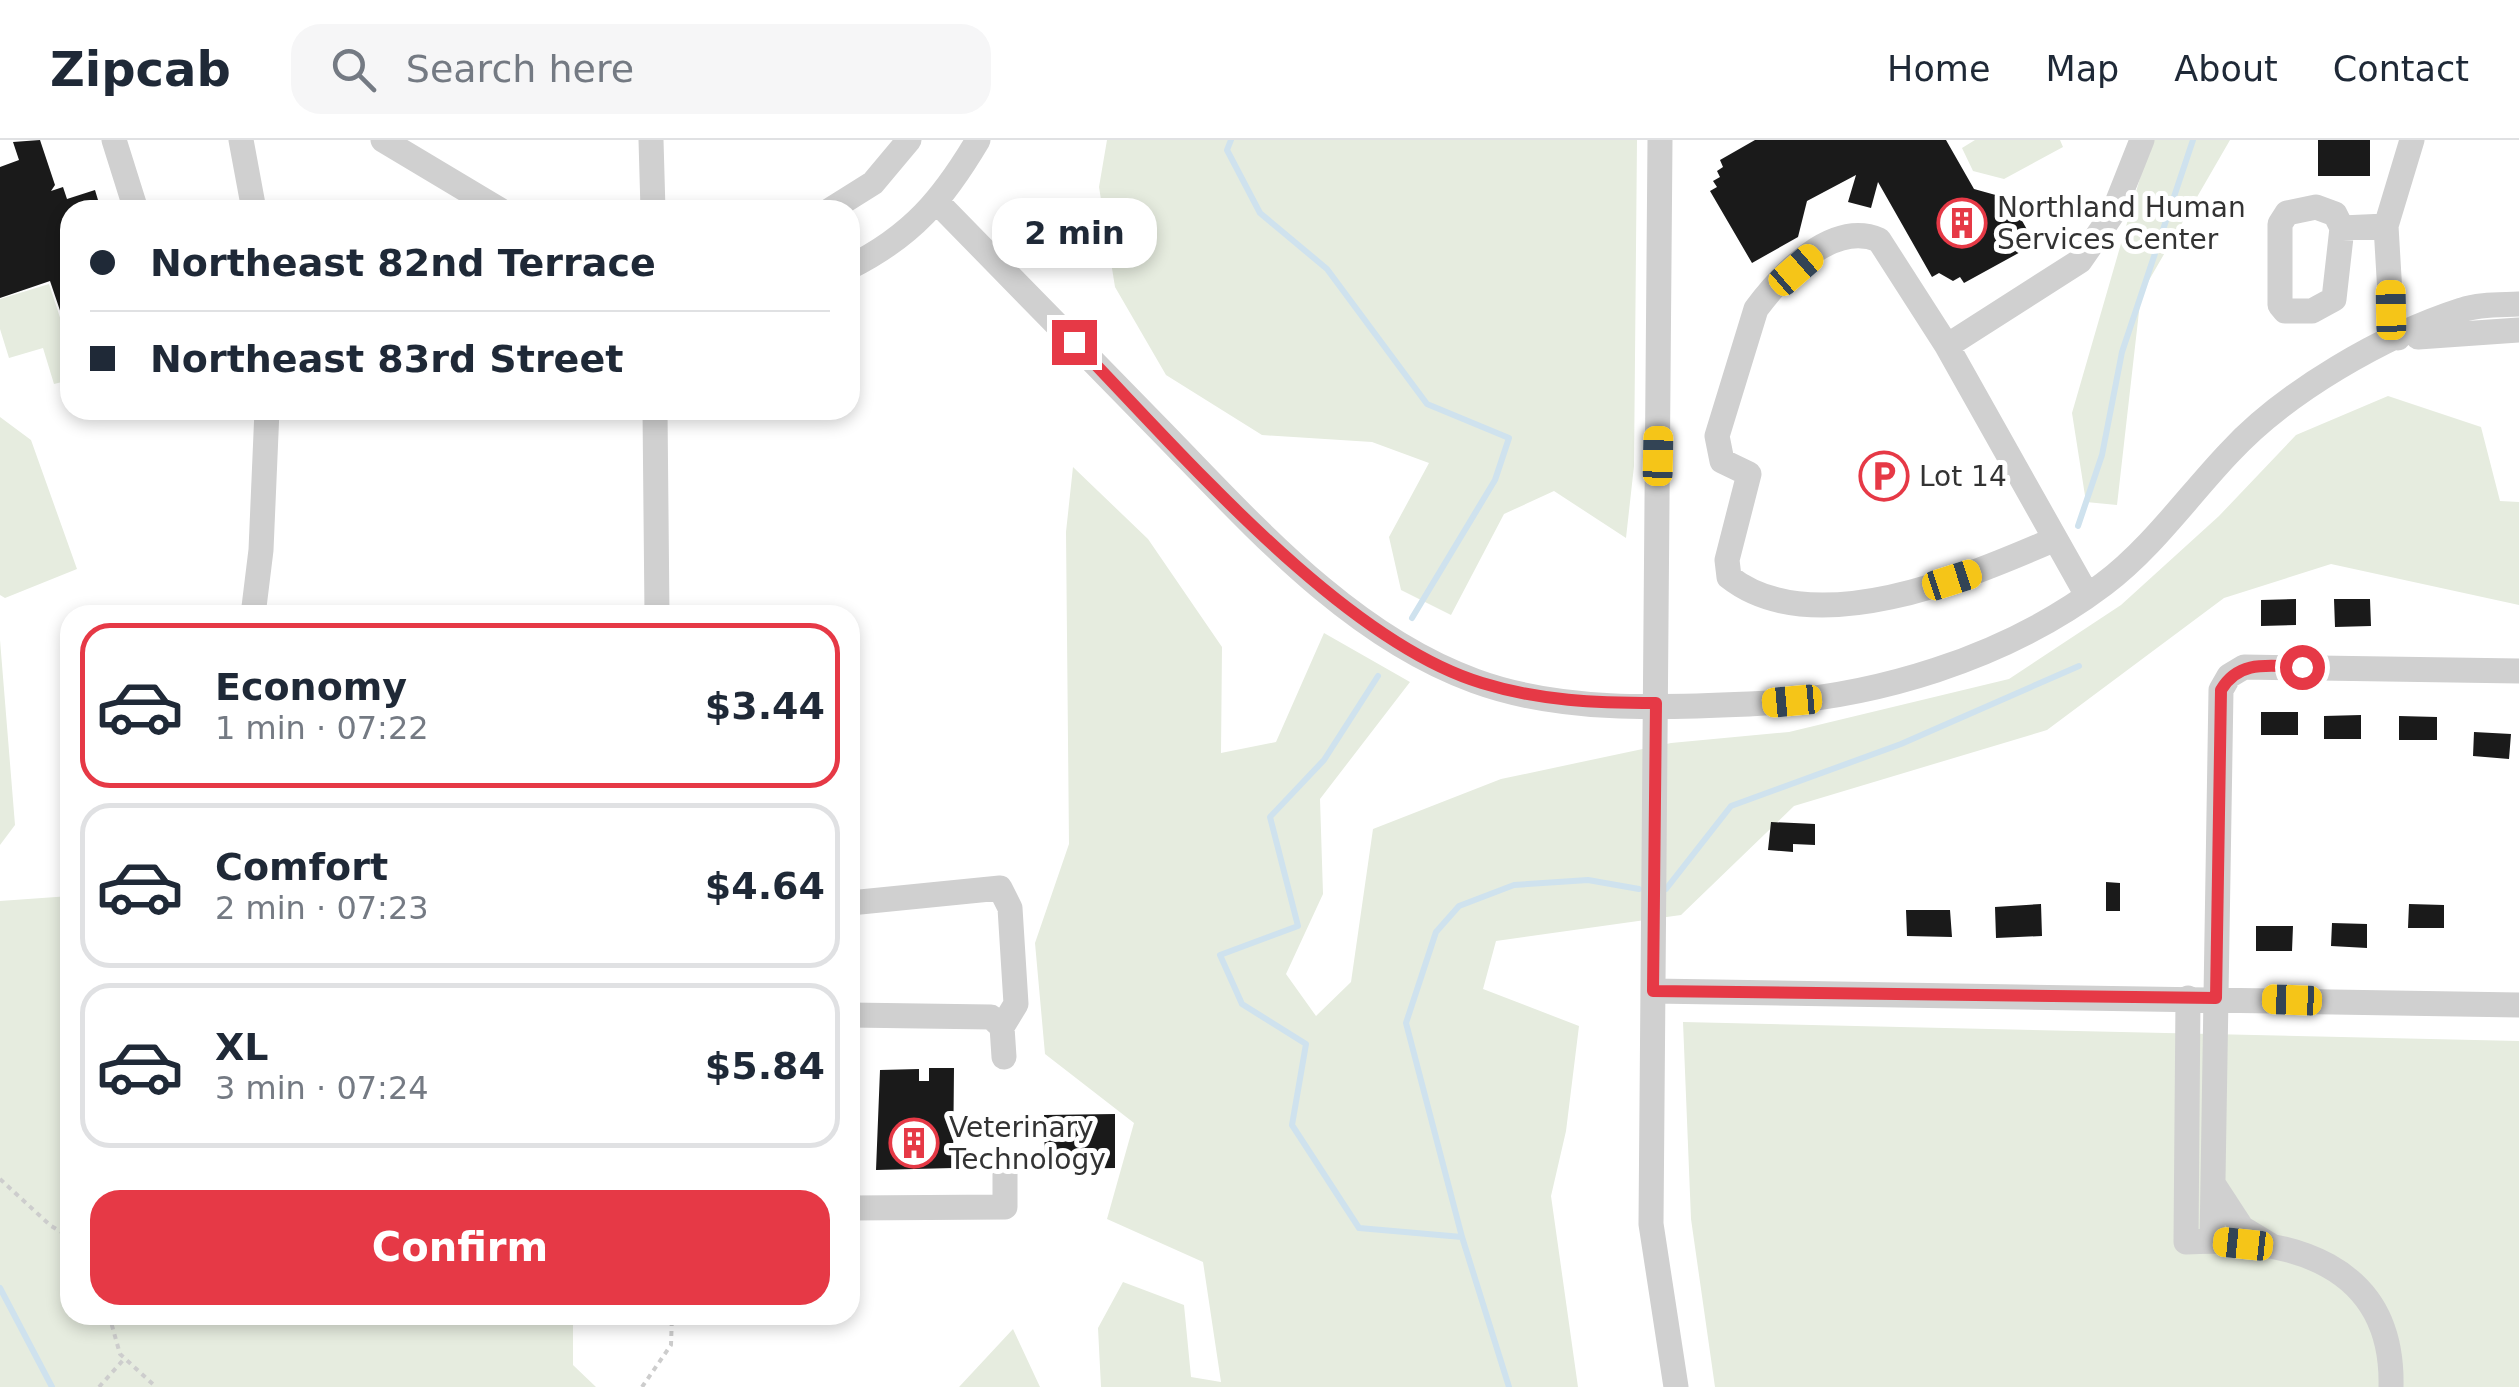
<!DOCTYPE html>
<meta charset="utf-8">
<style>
:root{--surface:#fff;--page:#f6f6f7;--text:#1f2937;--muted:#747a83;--line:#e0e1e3;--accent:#e63946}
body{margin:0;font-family:"DejaVu Sans",sans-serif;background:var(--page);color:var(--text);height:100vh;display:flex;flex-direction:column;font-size:38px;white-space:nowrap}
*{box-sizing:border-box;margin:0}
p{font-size:32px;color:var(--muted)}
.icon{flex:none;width:55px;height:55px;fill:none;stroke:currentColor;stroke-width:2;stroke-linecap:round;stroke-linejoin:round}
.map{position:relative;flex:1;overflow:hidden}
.panel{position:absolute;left:60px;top:465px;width:800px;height:720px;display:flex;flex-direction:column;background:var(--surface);border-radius:30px;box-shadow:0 5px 15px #0003}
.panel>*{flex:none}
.guide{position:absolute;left:60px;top:60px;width:800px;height:220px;border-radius:30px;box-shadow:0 5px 15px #0003;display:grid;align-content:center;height:220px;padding:0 30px;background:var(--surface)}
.end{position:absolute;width:45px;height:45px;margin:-22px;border:12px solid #e63946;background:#fff;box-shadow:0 0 0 5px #fff}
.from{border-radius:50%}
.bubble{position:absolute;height:70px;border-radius:30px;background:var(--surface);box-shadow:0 5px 15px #0003;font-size:32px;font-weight:700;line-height:70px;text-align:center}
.car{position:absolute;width:30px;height:60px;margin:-30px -15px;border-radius:12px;box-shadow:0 0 8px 2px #0007;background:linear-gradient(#f5c518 24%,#345 0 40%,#f5c518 0 76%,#345 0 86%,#f5c518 0)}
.guide b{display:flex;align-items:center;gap:35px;height:95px;font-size:38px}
.guide b+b{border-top:2px solid var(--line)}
.guide i{width:25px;height:25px;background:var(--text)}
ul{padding:18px 0 0;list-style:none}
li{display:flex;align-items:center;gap:30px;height:165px;margin:0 20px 15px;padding:0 10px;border:5px solid var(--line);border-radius:30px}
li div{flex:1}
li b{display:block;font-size:38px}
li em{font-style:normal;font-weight:700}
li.selected{border-color:var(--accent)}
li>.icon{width:90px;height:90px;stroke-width:1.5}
.button{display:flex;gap:20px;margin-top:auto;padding:20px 30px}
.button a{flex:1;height:115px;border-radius:30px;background:var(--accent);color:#fff;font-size:40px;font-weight:700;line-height:115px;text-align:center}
header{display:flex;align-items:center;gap:60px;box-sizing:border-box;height:140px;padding:0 50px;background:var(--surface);border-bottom:2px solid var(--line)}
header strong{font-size:48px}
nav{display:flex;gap:55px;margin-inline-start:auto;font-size:35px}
.search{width:700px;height:90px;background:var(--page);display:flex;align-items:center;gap:25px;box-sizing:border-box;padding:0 35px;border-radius:30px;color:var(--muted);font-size:38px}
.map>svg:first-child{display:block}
</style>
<header>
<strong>Zipcab</strong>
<div class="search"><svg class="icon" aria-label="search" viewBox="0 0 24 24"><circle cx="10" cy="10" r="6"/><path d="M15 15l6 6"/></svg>Search here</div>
<nav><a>Home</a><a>Map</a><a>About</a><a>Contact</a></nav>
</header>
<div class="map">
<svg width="2519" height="1247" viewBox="0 0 2519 1247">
<rect width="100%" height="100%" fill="#fff"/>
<!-- green -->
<path fill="#e6ecdf" d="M1107,0H1637L1634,326L1626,398L1554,351L1504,374L1451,475L1401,450L1389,397L1429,323L1372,302L1262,295L1166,235L1115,147L1099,47Z
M1975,0H2060L2063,7L2004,39L1973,31L1962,8Z
M2151,0H2230L2141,154L2117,365L2086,362L2072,273Z
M49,144L70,208V240L54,244L43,208L9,218L0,189V159Z
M2388,256L2481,287L2500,361L2519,362V465L2331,424L2224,458L2047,590L1794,666L1681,775L1496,801L1483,849L1579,886L1566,991L1551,1056L1578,1247H1101L1098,1188L1123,1142L1184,1165L1191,1237L1221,1242L1203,1122L1107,1079L1134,983L1045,914L1035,803L1069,704L1066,392L1073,327L1148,399L1222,507L1221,613L1276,602L1324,493L1410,542L1320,659L1323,754L1286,834L1316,876L1351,842L1373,689L1501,639L1671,603L1789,592L2009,539L2121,465L2219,376L2296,295Z
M0,277L31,300L77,429L5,458L0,455Z
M0,500L15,685L0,705Z
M70,756V1175H573V1225L596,1247H0V761Z
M1683,882L2519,901V1247H1715L1691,1079Z
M1013,1189L1040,1247H959Z"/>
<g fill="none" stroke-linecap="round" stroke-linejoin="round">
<!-- stream -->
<path stroke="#cfe2ee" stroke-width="6" d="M1231,0L1227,10L1260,73L1327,129L1427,264L1509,298L1495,340L1412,478
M2078,386L2102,315L2122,212L2193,0
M1378,536L1324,620L1270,677L1298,786L1220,815L1242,864L1306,904L1292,985L1359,1088L1462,1097L1509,1247
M1666,749L1731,666L1901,604L2079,526
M1462,1097L1406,883L1436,792L1459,766L1514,745L1588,740L1639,749
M0,1148L52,1247"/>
</g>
<!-- building -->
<path fill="#1a1a1a" d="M40,0L55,45L51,51L63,47L67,59L95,50L101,70H70L69,197L50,141L0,158V27L19,20L13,2Z
M1755,0H1946L1974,49L2010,59L2035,104L1964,143L1960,137L1953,141L1939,133L1932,137L1878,42L1871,68L1848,62L1856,35L1807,61L1798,97L1752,123L1710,51L1717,47L1713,41L1720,37L1717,31L1723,27L1720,20Z
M2318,0H2370V36H2318Z
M2296,459V485L2261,486V460Z
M2334,459H2370L2371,486L2335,487Z
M2261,572H2298V595H2261Z
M2361,575V599H2324V576Z
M2399,576L2437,577V600H2399Z
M2474,592L2511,594L2509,619L2473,616Z
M1771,682L1815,684V705L1793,704V712L1768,710Z
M2106,742L2120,743V771H2106Z
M2041,764L2042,796L1996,798L1995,767Z
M2409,764L2444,765V788H2408Z
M1906,770H1950L1952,797L1907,796Z
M2332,783L2367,784V808L2331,806Z
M2256,786H2293L2292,811H2256Z
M929,928H954L953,1028L876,1030L880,930L919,929V941H929Z
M1115,974V1028L1045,1029L1044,975Z"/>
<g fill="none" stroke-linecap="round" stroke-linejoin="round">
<!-- path -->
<path stroke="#cdcdcd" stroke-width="4" stroke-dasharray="5 5" stroke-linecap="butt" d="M0,1039L51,1086L70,1097
M109,1175L120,1214L156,1247
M99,1247L125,1218
M642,1247L671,1205L672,1175"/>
<!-- minor -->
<path stroke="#d0d0d0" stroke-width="25" d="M114,0L136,70
M241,0L254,70
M383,0L500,70
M651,0L653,70
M1660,0L1651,1084L1676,1247
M938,63C1011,138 1085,213 1158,288C1250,382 1348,495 1475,541C1559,572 1660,568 1749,564C1872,559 2005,519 2104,444C2151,409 2189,355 2229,313C2285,252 2384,195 2462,170C2479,164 2501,165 2519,164
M830,70L873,43L909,0
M2342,88L2334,159L2312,171H2285L2280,165V84L2287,73L2316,67L2335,74L2342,88L2386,86
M850,127C912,96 943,59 978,0
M2418,197L2519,190
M2398,198L2391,171L2386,86L2412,0
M1947,206L2080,121L2113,73L2142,0
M655,270L657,475
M2053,400C1967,437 1813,503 1729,437L1727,420L1749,334L1722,321L1717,296L1756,169C1782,134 1833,80 1879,100L1947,206L2087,455
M253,475L261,410L267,270
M850,763L1000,748L1010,768L1016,864L1002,887
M1653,851L2519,865
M2188,858L2186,1102C2289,1096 2394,1123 2391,1247
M850,875L991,877L1002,887L1004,917
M2214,1045L2242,1088L2270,1105
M850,1068L1005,1067V1028
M2212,1101L2221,550L2229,536L2244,527L2519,531"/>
</g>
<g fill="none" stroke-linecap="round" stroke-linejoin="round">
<!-- route -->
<path stroke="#e63946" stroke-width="12" d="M1074,202C1177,308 1341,501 1482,543C1540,561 1596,563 1656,563L1653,851L2216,858L2221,550C2239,519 2270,526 2302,527"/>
</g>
<!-- icons -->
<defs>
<g id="building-ring" transform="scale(2.5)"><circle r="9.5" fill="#fff" stroke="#e63946" stroke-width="1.5"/><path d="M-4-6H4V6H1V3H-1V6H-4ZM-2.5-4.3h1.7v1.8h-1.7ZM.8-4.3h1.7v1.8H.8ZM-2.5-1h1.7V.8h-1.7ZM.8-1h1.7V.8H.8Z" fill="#e63946"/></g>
<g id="parking-ring" transform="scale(2.5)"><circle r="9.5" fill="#fff" stroke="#e63946" stroke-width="1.5"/><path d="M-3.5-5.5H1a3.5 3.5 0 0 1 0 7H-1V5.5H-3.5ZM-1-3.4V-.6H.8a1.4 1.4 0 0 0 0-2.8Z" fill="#e63946"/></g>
</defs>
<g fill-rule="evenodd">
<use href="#building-ring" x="1962" y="83"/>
<use href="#parking-ring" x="1884" y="336"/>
<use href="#building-ring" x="914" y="1003"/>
</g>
<g text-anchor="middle" stroke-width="10" stroke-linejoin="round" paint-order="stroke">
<!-- poi labels -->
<g font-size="28" fill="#333" stroke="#fff" text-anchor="start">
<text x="1997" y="77">Northland Human<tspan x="1997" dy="32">Services Center</tspan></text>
<text x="1919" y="346">Lot 14</text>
<text x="949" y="997">Veterinary<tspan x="949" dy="32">Technology</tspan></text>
</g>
</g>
</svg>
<i class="end from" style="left:2302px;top:527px"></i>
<i class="end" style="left:1074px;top:202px"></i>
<div class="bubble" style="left:992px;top:58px;width:165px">2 min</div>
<i class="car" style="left:1796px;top:130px;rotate:49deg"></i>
<i class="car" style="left:2391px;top:170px;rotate:359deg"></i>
<i class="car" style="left:1658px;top:316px;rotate:1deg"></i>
<i class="car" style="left:1952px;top:440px;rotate:72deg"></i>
<i class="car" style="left:1792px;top:561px;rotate:265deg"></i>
<i class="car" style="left:2292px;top:860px;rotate:272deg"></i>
<i class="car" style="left:2243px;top:1104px;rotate:276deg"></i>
<div class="guide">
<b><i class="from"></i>Northeast 82nd Terrace</b>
<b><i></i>Northeast 83rd Street</b>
</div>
<section class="panel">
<ul>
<li class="selected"><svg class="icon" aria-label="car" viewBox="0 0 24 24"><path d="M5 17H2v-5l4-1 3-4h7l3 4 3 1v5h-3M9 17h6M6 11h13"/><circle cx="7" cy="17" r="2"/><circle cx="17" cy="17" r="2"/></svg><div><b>Economy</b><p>1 min · 07:22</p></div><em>$3.44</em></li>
<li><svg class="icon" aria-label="car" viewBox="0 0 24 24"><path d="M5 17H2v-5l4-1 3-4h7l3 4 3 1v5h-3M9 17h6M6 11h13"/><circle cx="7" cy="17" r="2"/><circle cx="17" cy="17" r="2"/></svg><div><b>Comfort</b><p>2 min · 07:23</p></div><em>$4.64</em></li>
<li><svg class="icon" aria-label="car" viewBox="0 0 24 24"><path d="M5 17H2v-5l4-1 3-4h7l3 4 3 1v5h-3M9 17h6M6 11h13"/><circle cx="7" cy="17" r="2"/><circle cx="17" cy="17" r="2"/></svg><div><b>XL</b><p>3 min · 07:24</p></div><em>$5.84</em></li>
</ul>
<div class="button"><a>Confirm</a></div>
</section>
</div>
